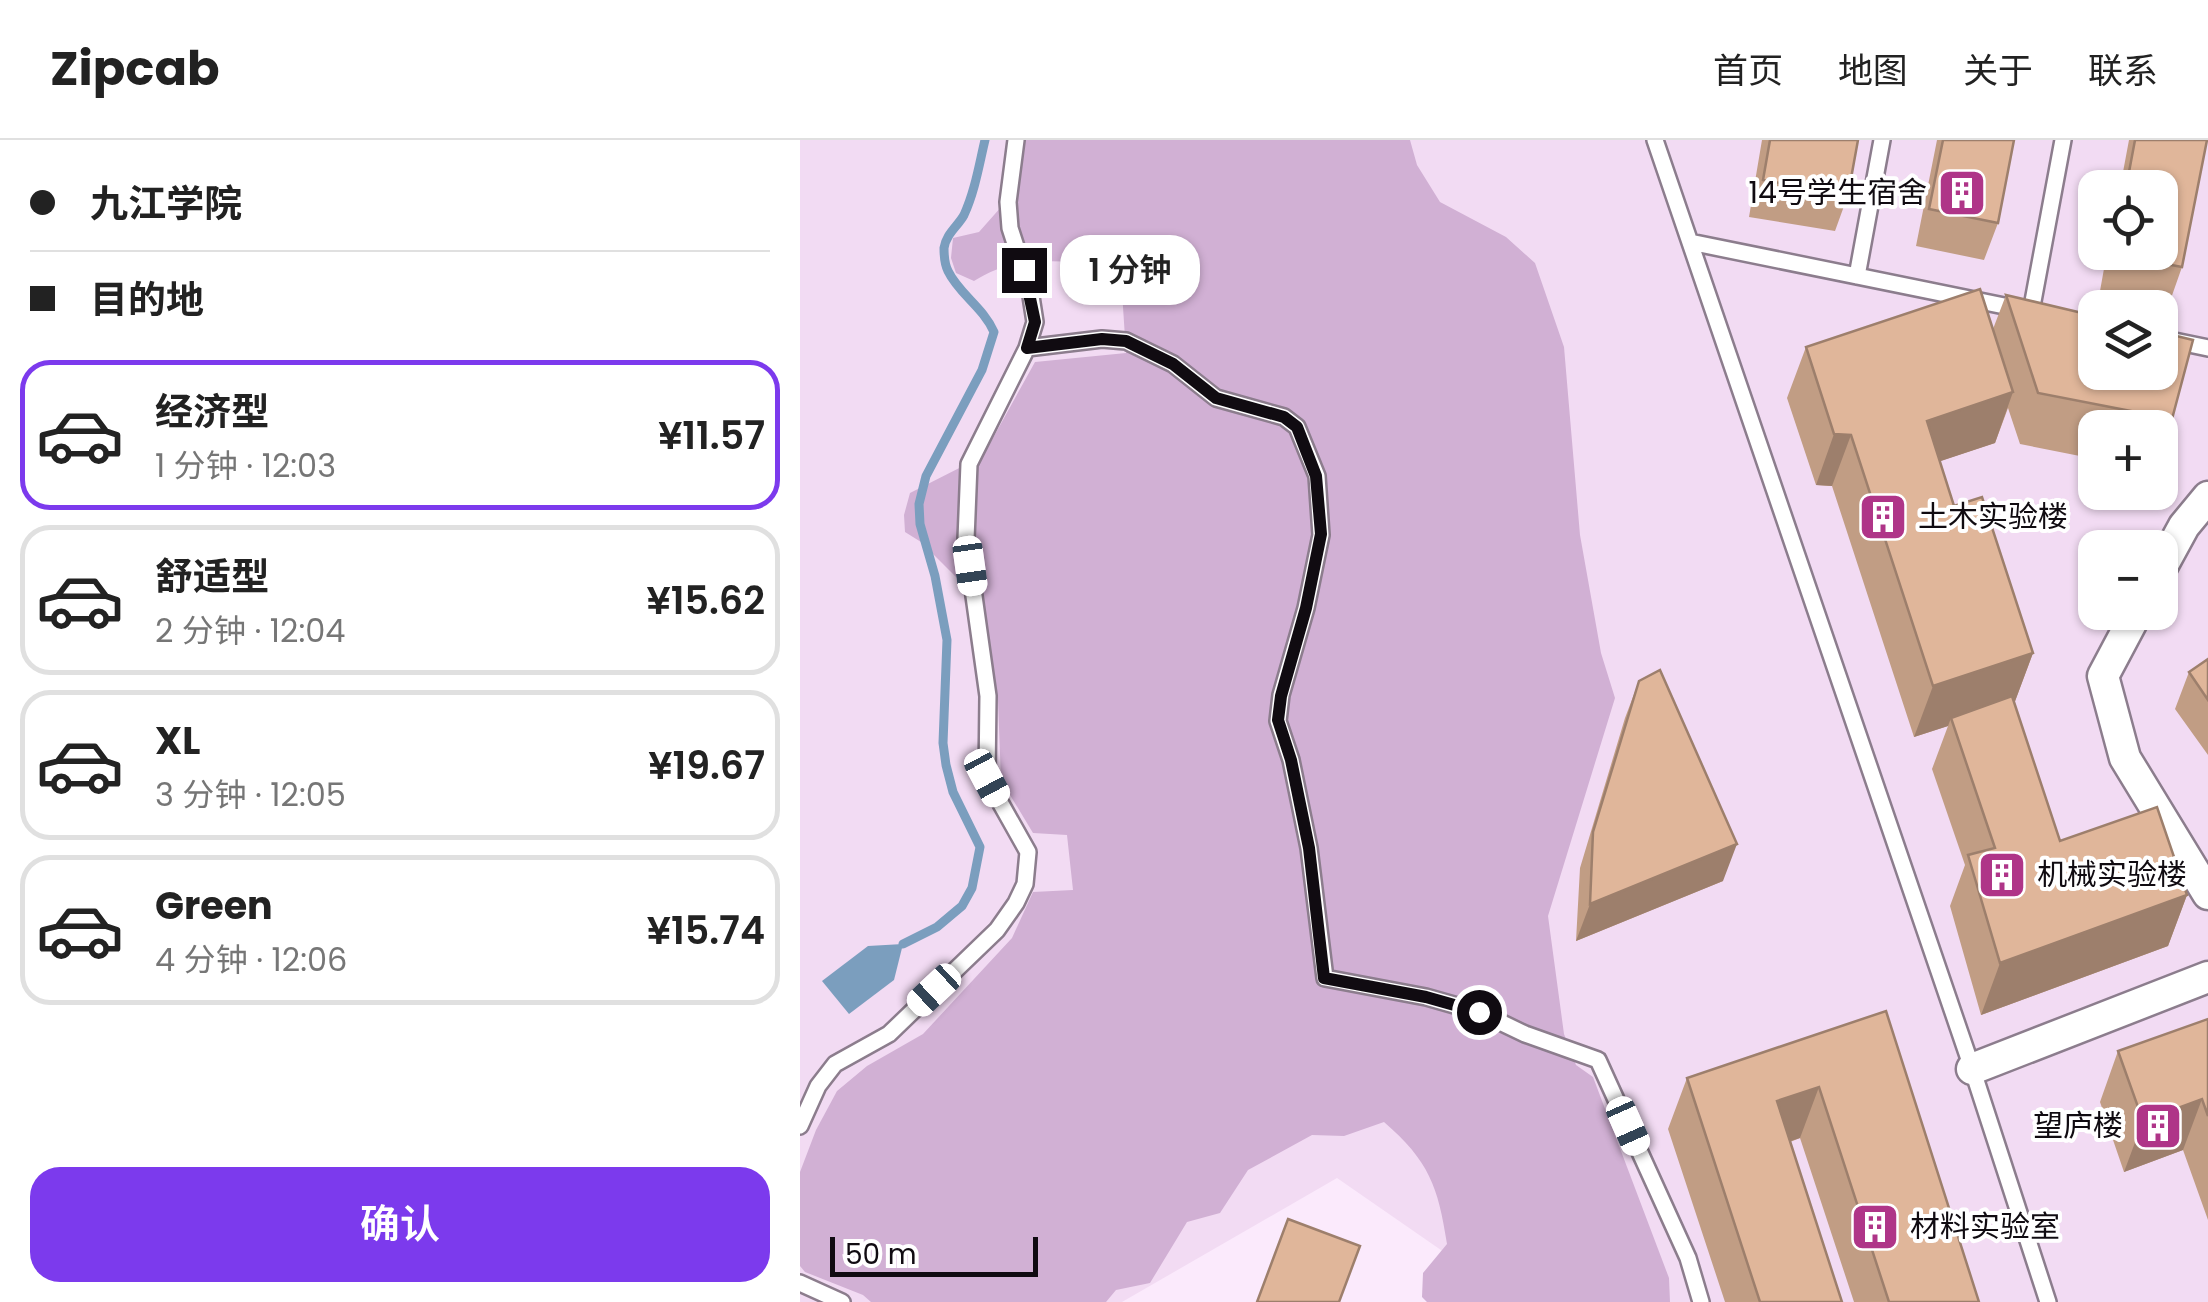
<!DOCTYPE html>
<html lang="zh">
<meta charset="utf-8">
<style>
:root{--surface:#fff;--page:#f2f2f2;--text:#222;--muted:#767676;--line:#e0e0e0;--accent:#7c3aed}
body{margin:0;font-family:Poppins,"Noto Sans SC",sans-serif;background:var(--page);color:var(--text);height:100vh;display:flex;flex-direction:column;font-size:38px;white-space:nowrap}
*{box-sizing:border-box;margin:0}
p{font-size:32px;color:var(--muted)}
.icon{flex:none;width:55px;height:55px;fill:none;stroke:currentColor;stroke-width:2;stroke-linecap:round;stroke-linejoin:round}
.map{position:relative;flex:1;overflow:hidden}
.details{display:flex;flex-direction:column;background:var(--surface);width:800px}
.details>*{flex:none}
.guide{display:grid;align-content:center;height:220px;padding:0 30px;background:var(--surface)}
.fabs{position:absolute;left:1278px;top:30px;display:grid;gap:20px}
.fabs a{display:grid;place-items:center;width:100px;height:100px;border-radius:20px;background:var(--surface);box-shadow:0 2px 8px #0004;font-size:50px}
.scale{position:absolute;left:30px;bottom:25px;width:208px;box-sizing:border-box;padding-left:10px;border:5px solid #100b11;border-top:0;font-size:28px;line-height:35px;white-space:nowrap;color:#100b11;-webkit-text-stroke:8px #fff;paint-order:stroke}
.end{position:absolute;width:45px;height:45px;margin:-22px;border:12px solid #100b11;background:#fff;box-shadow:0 0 0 5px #fff}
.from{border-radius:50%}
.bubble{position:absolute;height:70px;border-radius:30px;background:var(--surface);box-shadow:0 2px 8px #0004;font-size:32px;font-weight:600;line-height:70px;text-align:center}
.car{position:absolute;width:30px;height:60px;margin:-30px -15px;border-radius:12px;box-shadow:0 0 8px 2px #0007;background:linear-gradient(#fff 24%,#345 0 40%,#fff 0 76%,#345 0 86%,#fff 0)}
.guide b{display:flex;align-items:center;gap:35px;height:95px;font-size:38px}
.guide b+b{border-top:2px solid var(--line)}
.guide i{width:25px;height:25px;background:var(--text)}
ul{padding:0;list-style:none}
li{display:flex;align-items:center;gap:30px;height:150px;margin:0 20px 15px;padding:0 10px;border:5px solid var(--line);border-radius:30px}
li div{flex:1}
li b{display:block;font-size:38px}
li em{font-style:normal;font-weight:600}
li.current{border-color:var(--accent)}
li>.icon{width:90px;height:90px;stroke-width:1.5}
.cta{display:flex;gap:20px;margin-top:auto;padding:20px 30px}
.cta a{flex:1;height:115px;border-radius:30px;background:var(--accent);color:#fff;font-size:40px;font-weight:600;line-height:115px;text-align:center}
header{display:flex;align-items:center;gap:60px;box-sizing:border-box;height:140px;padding:0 50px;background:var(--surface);border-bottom:2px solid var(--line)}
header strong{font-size:48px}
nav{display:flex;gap:55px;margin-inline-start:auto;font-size:35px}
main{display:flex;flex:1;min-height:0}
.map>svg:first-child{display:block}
</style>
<header>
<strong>Zipcab</strong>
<nav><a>首页</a><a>地图</a><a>关于</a><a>联系</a></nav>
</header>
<main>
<section class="details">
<div class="guide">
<b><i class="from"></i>九江学院</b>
<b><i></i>目的地</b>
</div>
<ul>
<li class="current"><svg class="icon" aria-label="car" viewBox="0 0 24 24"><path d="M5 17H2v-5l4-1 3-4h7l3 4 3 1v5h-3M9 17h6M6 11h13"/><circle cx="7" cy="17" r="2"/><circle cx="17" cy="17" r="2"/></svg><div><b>经济型</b><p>1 分钟 · 12:03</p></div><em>¥11.57</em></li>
<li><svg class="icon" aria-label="car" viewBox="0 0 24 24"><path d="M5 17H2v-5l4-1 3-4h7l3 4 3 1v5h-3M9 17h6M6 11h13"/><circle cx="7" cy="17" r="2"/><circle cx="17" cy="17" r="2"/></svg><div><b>舒适型</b><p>2 分钟 · 12:04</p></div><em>¥15.62</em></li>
<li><svg class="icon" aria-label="car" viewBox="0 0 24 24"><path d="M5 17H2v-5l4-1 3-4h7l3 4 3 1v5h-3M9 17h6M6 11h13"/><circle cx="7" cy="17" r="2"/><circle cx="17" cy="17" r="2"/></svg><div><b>XL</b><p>3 分钟 · 12:05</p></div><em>¥19.67</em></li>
<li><svg class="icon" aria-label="car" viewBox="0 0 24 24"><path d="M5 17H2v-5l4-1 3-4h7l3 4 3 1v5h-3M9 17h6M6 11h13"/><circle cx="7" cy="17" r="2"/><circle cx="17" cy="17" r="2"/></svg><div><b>Green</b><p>4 分钟 · 12:06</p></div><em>¥15.74</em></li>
</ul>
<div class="cta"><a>确认</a></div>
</section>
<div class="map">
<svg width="1408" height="1162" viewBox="0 0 1408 1162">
<rect width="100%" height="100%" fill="#fbeafc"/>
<!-- built -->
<path fill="#f2dbf3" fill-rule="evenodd" d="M0,0H1408V1162H716L537,1038L322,1162H0ZM1295,48H1360V112H1295ZM1295,168H1360V232H1295ZM1295,288H1360V352H1295ZM1295,408H1360V472H1295Z"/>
<!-- forest -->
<path fill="#d1b0d4" d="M222,0H610L617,25L640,62L706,97L735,123L764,207L780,395L801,513L815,558L748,776L764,894L776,925L793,937L869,1138L870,1162H627L622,1157L623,1133L647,1104C638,1046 629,1021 584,982L544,996L512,995L448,1030L420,1073L387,1082L350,1143L316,1150L306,1162H71L63,1155L5,1132L0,1126V1032L16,990L37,951L67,926L123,894L212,798L233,752L273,750L267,695L233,693L201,640L198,561L182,467L166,447L121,402L105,392L104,375L110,353L183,316L235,222L326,213L320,121C267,126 222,110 174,141L156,133L151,118L153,98L179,92L217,49Z"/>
<!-- water -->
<path fill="#7b9ebe" d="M103,804L94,840L49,874L22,841L68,806Z"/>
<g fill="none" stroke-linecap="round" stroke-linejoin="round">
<!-- stream -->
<path stroke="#7b9ebe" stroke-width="9" d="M103,804L137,787L162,766L172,748L180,707L153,652L146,625L143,603L147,500L135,436L120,384L119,364L126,336L182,230L194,192C183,167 159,154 148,131C145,125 144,114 144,108C146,94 158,86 164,75C175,51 179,25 185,0"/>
<!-- lane casing -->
<g stroke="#8c7d8d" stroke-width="20">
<path id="lane" d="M855,0L1170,922L1248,1162
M890,102L1219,169
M1057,136L1082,0
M1231,172L1263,0
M1360,198L1408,208
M227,208L302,199L326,201L373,224L416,258L484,277L497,287L517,336L521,395L506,468L481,555L478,581L491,620L509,708L525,838L626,857L679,872L725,894L798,920L888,1118L901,1162
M0,986L18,946L35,924L89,894L197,790L216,763L225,744L228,712L187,639L188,556L166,399L169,324L227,208L235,182L230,150L210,88L208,62L216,0
M0,1143L42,1162"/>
</g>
<!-- street casing -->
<g stroke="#8c7d8d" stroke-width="35">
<path id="street" d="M1360,430L1384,386L1408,357
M1337,472L1303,536L1325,618L1408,754
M1172,929L1408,837"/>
</g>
<!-- lane -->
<use href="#lane" stroke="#fff" stroke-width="15"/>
<!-- street -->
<use href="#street" stroke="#fff" stroke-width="30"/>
</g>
<!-- wall -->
<path fill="#c19d84" d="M962,0H1058L1048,55L1035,91L949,77Z
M1137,0H1214L1198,83L1184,120L1116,106Z
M1329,0H1407L1382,127L1369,164L1300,151L1307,112H1360V48H1320Z
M1206,155L1372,279L1360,313V288H1295V319L1220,304L1208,268L1195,303L1140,321L1154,366L1233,513L1214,564L1260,701L1387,755L1368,806L1181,875L1150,766L1165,725L1132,629L1148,586L1114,597L1032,346L1016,345L987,258L1006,207L1193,189Z
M1408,519V615L1375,569L1389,532Z
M839,541L923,741L776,801L780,728L825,578Z
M1086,871L1179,1162H1054L1000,998L990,1002L1042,1162H925L868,989L887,938Z
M1408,879V1080L1383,1010L1324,1032L1300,962L1318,911Z"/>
<!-- shaded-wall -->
<path fill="#9d7f6c" d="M1213,252L1195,303L1108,332L1127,281Z
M1034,294L1051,295L1032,346L1016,345Z
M1233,513L1214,564L1151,578L1148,586L1114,597L1133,546Z
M937,704L923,741L776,801L790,764Z
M1387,755L1368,806L1181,875L1200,823Z
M1019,947L1000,998L958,1012L977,961Z
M1402,959L1383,1010L1324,1032L1343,981Z"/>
<!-- building -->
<path fill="#e0b69a" stroke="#9d7f6c" stroke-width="2.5" d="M970,0H1058L1048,55L963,40Z
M1143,0H1214L1198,83L1129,69Z
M1335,0H1407L1382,127L1313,114V112H1360V48H1326Z
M1180,149L1213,252L1127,281L1154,366L1182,357L1233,513L1133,546L1051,295L1034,294L1006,207Z
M1206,155L1295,176V232H1360V192L1393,200L1372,279L1238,253Z
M1408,519V560L1389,532Z
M860,530L937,704L790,764L793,692L839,541Z
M1212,556L1260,701L1357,667L1387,755L1200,823L1168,715L1195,708L1151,578Z
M1086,871L1179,1162H1089L1019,947L977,961L1042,1162H960L887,938Z
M1408,879V976L1402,959L1343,981L1318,911Z
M488,1079L560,1106L539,1162H457Z"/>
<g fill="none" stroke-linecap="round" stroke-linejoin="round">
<!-- route -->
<path stroke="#100b11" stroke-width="12" d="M224,130L235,182L227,208L302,199L326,201L373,224L416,258L484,277L497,287L516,336L521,394L506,468L481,556L478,580L491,620L509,708L524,838L626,857L679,872"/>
</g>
<!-- icons -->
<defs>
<g id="building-square" transform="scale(2.5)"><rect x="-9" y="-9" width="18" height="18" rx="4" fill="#af3588" stroke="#fff"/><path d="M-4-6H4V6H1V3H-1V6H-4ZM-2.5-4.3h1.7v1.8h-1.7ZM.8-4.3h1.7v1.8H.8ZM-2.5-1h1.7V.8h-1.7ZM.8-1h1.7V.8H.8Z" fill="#fff"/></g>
</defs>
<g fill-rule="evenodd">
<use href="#building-square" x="1162" y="53"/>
<use href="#building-square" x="1083" y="377"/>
<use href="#building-square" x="1202" y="735"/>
<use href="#building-square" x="1358" y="986"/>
<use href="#building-square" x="1075" y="1087"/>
</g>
<g text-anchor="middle" stroke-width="8" stroke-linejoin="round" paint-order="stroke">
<!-- poi labels -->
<g font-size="30" fill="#100b11" stroke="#fff" text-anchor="start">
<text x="1127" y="63" text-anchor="end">14号学生宿舍</text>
<text x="1118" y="387">土木实验楼</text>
<text x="1237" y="745">机械实验楼</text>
<text x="1323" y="996" text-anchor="end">望庐楼</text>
<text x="1110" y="1097">材料实验室</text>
</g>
</g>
</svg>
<div class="fabs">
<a><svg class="icon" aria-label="locate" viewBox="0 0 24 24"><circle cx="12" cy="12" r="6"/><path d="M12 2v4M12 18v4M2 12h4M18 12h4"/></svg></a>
<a><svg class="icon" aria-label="layers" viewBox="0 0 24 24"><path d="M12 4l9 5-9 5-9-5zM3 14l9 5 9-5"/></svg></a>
<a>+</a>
<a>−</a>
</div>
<div class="scale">50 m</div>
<i class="end from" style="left:679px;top:872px"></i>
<i class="end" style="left:224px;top:130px"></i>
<div class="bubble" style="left:260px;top:95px;width:140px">1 分钟</div>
<i class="car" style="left:170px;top:426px;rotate:172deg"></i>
<i class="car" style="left:187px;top:638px;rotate:152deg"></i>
<i class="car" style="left:134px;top:850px;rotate:227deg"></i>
<i class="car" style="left:828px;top:986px;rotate:156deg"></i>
</div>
</main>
